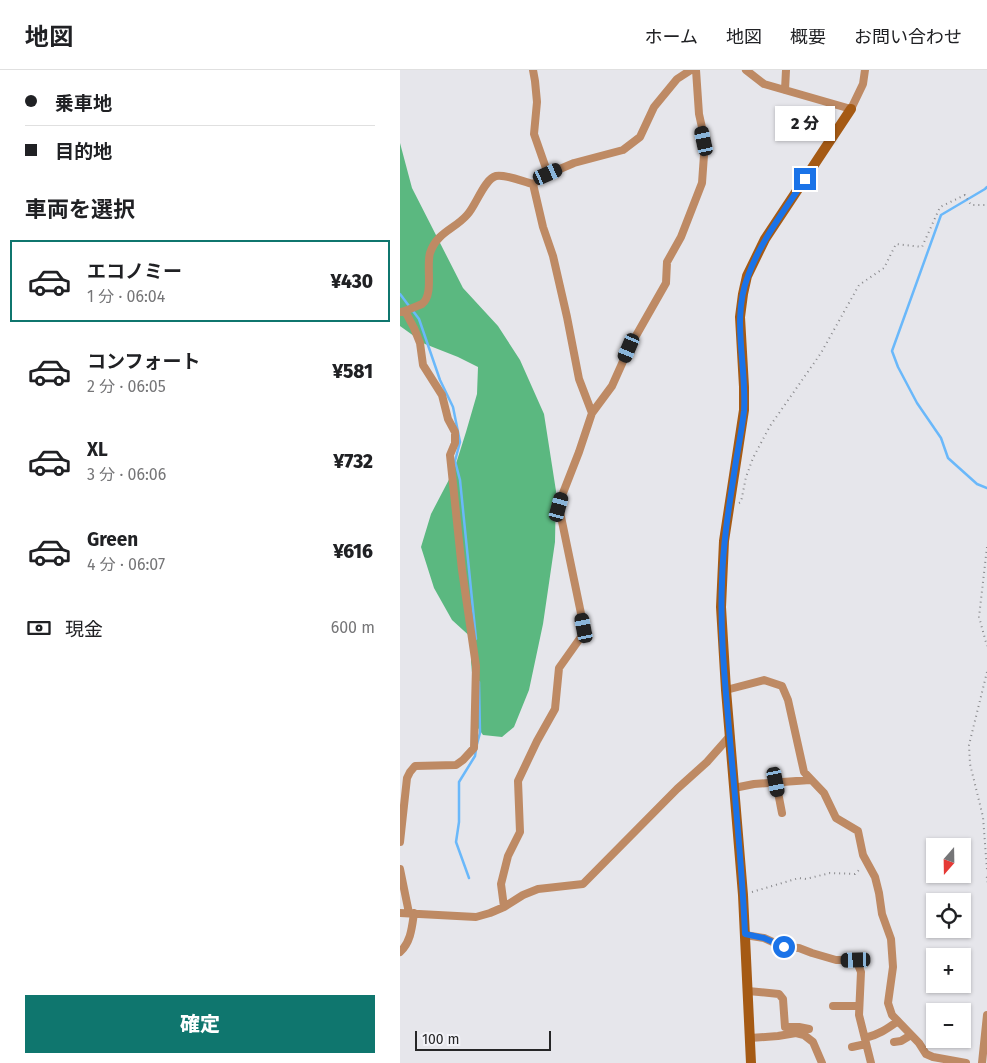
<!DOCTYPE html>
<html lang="ja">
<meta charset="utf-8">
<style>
:root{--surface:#fff;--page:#f2f2f2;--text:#202124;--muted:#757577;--line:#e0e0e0;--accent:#0f766e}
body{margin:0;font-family:"Fira Sans","Noto Sans JP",sans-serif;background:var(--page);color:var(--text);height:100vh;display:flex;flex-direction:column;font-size:19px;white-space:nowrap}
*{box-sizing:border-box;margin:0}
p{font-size:16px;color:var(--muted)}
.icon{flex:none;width:28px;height:28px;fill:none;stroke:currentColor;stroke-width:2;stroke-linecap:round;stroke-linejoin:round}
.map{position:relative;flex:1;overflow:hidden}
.side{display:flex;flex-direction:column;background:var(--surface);width:400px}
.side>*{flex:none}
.banner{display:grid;align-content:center;height:110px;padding:0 25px;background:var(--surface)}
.needle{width:32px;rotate:200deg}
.buttons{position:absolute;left:526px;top:768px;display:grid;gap:10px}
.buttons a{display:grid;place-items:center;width:45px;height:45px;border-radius:0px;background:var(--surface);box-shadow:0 1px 4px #0004;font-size:25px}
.scale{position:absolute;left:15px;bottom:12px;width:136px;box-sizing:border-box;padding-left:5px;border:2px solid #262627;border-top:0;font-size:14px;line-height:18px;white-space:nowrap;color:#262627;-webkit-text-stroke:4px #f3f3f8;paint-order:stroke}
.end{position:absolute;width:22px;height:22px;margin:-11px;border:6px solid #1a73e8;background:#fff;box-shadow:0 0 0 2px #fff}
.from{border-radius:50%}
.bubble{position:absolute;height:35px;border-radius:0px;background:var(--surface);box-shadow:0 1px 4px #0004;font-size:16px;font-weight:800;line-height:35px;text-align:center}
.car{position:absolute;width:15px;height:30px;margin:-15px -8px;border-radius:6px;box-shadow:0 0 4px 1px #0007;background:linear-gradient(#222 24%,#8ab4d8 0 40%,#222 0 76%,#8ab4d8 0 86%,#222 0)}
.banner b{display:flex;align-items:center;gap:18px;height:48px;font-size:19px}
.banner b+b{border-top:1px solid var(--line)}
.banner i{width:12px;height:12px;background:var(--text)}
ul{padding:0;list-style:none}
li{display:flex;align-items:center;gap:15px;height:82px;margin:0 10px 8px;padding:0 15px;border:2px solid transparent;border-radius:0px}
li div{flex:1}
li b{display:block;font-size:19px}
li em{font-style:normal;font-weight:800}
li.selected{border-color:var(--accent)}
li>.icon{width:45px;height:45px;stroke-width:1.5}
h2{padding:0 25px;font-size:22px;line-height:60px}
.pay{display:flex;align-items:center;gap:12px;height:55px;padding:0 25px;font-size:19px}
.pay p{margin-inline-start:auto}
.button{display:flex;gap:10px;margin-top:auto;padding:10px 25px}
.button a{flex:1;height:58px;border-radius:0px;background:var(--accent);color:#fff;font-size:20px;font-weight:800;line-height:58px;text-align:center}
header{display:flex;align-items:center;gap:30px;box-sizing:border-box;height:70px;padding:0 25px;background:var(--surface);border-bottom:1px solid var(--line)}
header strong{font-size:24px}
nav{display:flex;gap:28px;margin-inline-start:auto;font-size:18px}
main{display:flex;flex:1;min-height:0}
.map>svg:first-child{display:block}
</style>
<header>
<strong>地図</strong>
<nav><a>ホーム</a><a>地図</a><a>概要</a><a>お問い合わせ</a></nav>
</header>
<main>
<section class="side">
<div class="banner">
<b><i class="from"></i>乗車地</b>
<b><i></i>目的地</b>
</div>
<h2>車両を選択</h2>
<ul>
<li class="selected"><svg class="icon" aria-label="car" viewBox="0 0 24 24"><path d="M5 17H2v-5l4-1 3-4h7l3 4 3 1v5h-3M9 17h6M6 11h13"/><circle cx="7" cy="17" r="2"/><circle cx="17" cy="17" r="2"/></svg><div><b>エコノミー</b><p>1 分 · 06:04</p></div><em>¥430</em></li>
<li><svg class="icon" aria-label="car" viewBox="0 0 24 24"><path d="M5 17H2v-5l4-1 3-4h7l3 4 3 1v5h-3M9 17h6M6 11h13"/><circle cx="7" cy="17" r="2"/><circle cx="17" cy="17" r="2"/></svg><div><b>コンフォート</b><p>2 分 · 06:05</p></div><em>¥581</em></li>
<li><svg class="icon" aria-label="car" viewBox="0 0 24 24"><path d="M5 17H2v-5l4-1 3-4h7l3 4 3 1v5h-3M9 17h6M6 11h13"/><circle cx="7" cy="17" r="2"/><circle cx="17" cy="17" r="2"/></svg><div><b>XL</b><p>3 分 · 06:06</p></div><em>¥732</em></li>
<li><svg class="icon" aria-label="car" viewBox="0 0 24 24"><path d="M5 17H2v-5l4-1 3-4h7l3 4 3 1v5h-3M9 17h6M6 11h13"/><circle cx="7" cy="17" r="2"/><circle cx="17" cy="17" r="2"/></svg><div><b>Green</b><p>4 分 · 06:07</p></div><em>¥616</em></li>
</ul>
<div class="pay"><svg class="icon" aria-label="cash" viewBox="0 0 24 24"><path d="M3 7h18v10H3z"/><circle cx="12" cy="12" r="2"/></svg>現金<p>600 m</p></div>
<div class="button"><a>確定</a></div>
</section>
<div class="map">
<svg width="587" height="993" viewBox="0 0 587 993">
<rect width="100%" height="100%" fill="#e6e6eb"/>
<!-- forest -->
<path fill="#5bb880" d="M0,73L12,118L63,218L98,256L120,290L144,344L156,421L155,472L143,554L129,620L114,657L102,667L83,665L73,651L74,626L71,591L74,570L52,550L34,518L21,477L31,444L54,400L66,362L77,324L78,297L58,287L25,274L0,256Z"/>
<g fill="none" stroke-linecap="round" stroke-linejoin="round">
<!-- stream -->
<path stroke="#6ab8fa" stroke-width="2.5" d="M587,117L585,119L541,145L492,281L498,297L517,333L541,368L548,388L577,414L587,418
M0,224L9,236
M13,241L19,249L40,310L53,337L60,372L55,391L60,410L76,569
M77,674L80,663L79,612
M69,808L56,772L59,752V712L75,686L76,679"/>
<!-- path -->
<path stroke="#88888b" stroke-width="2" stroke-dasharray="1 4" stroke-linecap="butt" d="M339,433L341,432L346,407L353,388L370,356L421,283L459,215L484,198L496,174L522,177L540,137L565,125L571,135H587
M587,477L579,547L587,576
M587,602L569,675L570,694L583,747L587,800
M587,807L586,809L587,812
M352,822L399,808L406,809L430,803L455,804L461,798"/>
<!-- street -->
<path stroke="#be8a64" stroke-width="8" d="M133,0L135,11L137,32L134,64L148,104L133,114L143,157L153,186L167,247L179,309L192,343
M346,0L364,14L451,39L463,14L465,0
M385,20L386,0
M148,104L174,93L223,80L240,67L254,37L277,9L291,0
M1,242C6,241 17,236 22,234C34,225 26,197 30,183C37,162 55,159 67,145C76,136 84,109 96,106C106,104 124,112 133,114
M326,620L364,610L382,616L388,630L404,702L424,723L436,748L458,761L463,785L475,807L479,823L482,844L491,869L493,897L488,933L492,945L519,973L526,984L533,987L566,993
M376,712L382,743
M334,718L354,714L410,710
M0,772L7,708L10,702L15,696L56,695L63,690L74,678L76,596L62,500L50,385L55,373V362L48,349L42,325L23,295L20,273L14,258L5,241
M0,799L9,843
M104,837L101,814L108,786L120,762L118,711L137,671L155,639L159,598L181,567L184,558L159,437L163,423L179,382L192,343L212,316L229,278L266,213L267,192L281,167L302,113L305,71L299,44L296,0
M0,843L76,847L90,843L104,837L123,825L138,819L183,814L277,719L307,692L330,666
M345,865L364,868L384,877L399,878L412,883L436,890H456L461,902L459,945L471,993
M0,882C11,872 12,857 14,843
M348,921L379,924L383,929L385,957H399L409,959
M433,936H459
M350,968L378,966L396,963L404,965L413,972L422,993
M465,968C478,965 487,959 498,951
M494,972L501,971L511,965
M452,977L466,974
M582,993L587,945"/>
<!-- secondary -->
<path stroke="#a55a14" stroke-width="10" d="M351,993L343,825L326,620L321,537L324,471L344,340V317L340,247L343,224L347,206L365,169L451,39"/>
</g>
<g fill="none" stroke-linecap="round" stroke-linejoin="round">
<!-- route -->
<path stroke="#1a73e8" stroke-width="6" d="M384,877L364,868L345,864C342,792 334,719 328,647C324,602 320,556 322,511C323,470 330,431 336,391C339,374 342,358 344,341C347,296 331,249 348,206C361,170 385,140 405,109"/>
</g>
</svg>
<div class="buttons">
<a><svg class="needle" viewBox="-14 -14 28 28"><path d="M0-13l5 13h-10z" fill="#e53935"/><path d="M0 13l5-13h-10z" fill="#757577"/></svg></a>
<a><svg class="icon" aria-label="locate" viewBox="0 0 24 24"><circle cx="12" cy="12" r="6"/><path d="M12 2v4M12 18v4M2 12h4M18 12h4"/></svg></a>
<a>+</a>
<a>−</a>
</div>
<div class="scale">100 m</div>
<i class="end from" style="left:384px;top:877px"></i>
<i class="end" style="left:405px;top:109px"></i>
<div class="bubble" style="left:375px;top:36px;width:60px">2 分</div>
<i class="car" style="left:304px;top:71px;rotate:348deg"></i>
<i class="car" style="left:148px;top:104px;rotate:66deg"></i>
<i class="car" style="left:229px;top:278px;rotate:203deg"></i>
<i class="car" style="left:159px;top:437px;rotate:15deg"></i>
<i class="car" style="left:184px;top:558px;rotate:349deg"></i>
<i class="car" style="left:376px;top:712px;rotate:169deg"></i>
<i class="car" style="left:456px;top:890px;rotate:268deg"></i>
</div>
</main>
